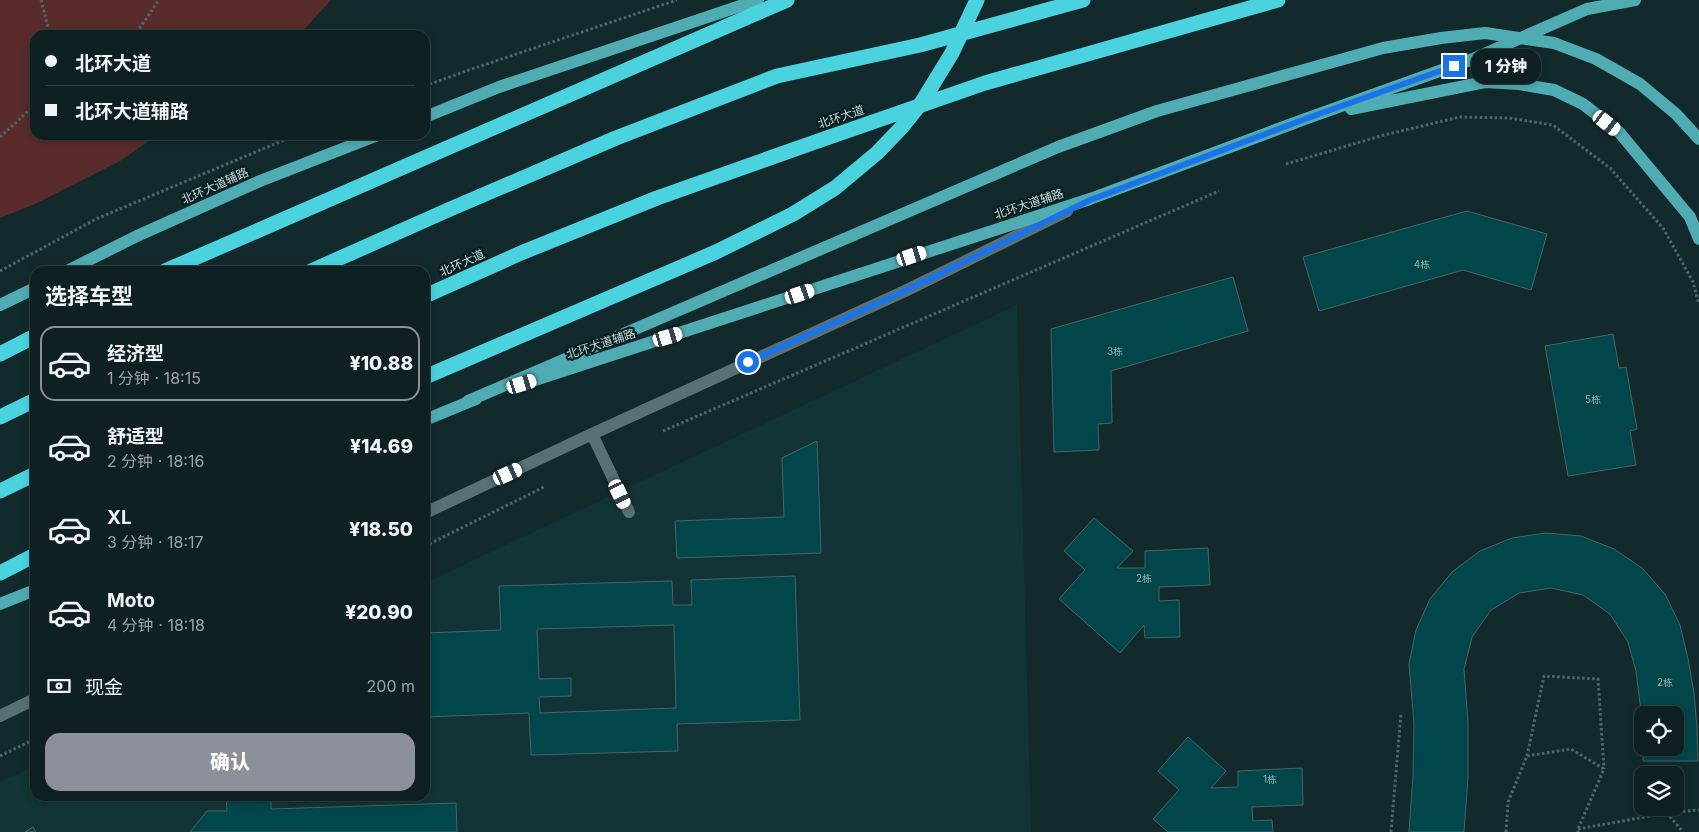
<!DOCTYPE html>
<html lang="zh">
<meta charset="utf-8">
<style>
:root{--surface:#0e2021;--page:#1c2d2e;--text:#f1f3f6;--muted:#9ba3a5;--line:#2e3e3f;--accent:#8c9099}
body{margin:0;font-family:Inter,"Noto Sans SC",sans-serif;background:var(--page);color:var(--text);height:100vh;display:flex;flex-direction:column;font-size:19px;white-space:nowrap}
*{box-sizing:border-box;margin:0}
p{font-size:16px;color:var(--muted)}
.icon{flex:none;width:28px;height:28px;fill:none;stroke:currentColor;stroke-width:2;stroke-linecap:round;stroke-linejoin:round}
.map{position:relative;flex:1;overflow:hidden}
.drawer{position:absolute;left:30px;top:266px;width:400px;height:535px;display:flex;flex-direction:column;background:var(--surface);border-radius:15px;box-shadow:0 2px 8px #0003,0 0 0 1px var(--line)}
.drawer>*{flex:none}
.top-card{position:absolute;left:30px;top:30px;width:400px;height:110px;border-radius:15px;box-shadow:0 2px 8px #0003,0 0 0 1px var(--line);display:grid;align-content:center;height:110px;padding:0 15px;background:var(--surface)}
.buttons{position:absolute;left:1634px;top:706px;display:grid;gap:10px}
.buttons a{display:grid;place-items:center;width:50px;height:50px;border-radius:10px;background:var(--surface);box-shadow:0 2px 8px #0003,0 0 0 1px var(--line);font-size:25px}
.end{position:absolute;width:22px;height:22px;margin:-11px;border:6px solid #1a73e8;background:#fff;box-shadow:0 0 0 2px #fff}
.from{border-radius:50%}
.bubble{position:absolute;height:35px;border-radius:15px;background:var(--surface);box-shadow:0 2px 8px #0003,0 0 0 1px var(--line);font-size:16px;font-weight:800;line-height:35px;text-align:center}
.car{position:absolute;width:15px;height:30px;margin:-15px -8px;border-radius:6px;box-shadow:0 0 4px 1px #0007;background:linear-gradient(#fff 24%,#345 0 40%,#fff 0 76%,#345 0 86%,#fff 0)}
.top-card b{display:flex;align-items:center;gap:18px;height:48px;font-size:19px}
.top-card b+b{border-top:1px solid var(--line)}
.top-card i{width:12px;height:12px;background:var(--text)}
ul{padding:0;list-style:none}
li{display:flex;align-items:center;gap:15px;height:75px;margin:0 10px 8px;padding:0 5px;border:2px solid transparent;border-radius:15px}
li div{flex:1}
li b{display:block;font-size:19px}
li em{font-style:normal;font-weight:800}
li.on{border-color:var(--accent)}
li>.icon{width:45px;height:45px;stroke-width:1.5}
h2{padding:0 15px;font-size:22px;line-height:60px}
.pay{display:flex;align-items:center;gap:12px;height:55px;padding:0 15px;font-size:19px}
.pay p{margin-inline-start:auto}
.button{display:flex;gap:10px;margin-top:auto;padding:10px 15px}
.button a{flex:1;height:58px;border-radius:15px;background:var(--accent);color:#fff;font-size:20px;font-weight:800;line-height:58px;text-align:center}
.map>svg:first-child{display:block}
</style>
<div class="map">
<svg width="1699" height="832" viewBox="0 0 1699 832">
<rect width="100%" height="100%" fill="#132a2c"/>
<!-- built -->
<path fill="#123436" d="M1017,305L1031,832H0V782L35,766V796H425V583Z"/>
<!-- green -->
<path fill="#5a2b2b" d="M0,0H331L299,35H35V135H157L120,161L35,204L0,218Z"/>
<!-- building -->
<path fill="#00464a" stroke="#4c6466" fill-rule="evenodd" d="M1467,211L1547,234L1531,290L1463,270L1319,311L1303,257Z
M1233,277L1248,331L1111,371L1112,423L1098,424L1099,450L1054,452L1051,329Z
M1613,334L1619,368L1626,367L1637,429L1630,431L1636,465L1568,476L1545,346Z
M817,441L821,553L677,558L675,521L784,517L782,458Z
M1094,518L1133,551L1117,568H1145V551L1208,548L1210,585L1159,587V601L1179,600L1180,637L1145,638L1144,625L1120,653L1059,599L1085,570L1064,551Z
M1546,533L1581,536L1614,549L1642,568L1665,594L1680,625L1688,659L1694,693L1697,728L1698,761H1643V748H1675V715H1642V720L1636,671L1628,642L1610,614L1583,595L1551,588L1519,593L1491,610L1472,637L1464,669L1468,723V777L1464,832H1409L1413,775L1414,724L1409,664L1416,630L1430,599L1452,572L1480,551L1512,538Z
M795,576L800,720L677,724L678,751L531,755L529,713L425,717V633L501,630L499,586L672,581L673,605H692L691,580ZM674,625L676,708L540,713L539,697L571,696V678L539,679L537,629Z
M1188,737L1226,771L1211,788L1238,787V771L1302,768L1303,805L1252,807L1253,821L1272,820L1273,832H1168L1153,819L1179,790L1158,771Z
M226,796H271V809L456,803L457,832H190L207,811H227Z
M33,827L36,832H25Z"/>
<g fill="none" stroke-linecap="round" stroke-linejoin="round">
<!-- path -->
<path stroke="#526667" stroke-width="3" stroke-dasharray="2.5 2.5" stroke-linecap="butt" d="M41,0L50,35
M132,35L139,29L159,0
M425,86L463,72L677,0
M0,137L35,105
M1286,164L1384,135L1460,117L1509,118L1553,125L1610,168L1663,228L1693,282L1699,304
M0,271L96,219L296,135
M663,431L1219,191
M425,546L544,487
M0,756L35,739
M1527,756L1544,676L1598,679L1604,769
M1668,813L1699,810
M1578,829L1667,813L1683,832
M1391,832L1401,713
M1506,832L1508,802L1527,756L1571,749L1604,769L1578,829V832"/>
<!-- minor -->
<path stroke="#597173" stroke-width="12" d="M592,434L629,512
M425,513L592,434L905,291L1067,211
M0,716L35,699"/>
<!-- major -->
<path stroke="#50acb3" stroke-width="12" d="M1351,109L1485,82L1519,84L1554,90L1583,104L1619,132L1690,217L1699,239
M425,117L499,87L758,0
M67,271L137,236L260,181L378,135
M0,305L35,288
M535,380L1090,199L1305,119L1473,59L1587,9L1635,0
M468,401L1058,147L1157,111L1383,48L1441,38L1485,33L1554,43L1596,59L1640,84L1676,114L1699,139
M425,420L476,399
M0,604L35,590"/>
<!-- highway -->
<path stroke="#4ad3de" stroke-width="15" d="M165,271L787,0
M311,271L448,210L616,138L777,76L920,45L1083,0
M425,296L521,253L657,198L818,141L985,83L1278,0
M0,354L35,336
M425,377L716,252L793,214L835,188L877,153L902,127L922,102L952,53L977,0
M0,417L35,400
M0,491L35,474
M0,573L35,555"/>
</g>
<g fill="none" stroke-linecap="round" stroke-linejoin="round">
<!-- route -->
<path stroke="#1a73e8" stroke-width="6" d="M748,362L905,291L1090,200L1305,119L1454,66"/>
</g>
<g text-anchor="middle" stroke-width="4.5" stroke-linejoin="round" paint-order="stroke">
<!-- number labels -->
<g font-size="10" fill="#98b3b4">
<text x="1422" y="268">4栋</text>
<text x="1115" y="355">3栋</text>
<text x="1593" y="403">5栋</text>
<text x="1144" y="582">2栋</text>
<text x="1665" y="686">2栋</text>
<text x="1270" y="783">1栋</text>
</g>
<!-- street labels -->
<g font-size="12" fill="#cad7d8" stroke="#092022">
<text transform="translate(841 117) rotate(-19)" y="4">北环大道</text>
<text transform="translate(215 186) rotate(-24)" y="4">北环大道辅路</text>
<text transform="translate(1029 204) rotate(-18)" y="4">北环大道辅路</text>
<text transform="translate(462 263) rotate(-24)" y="4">北环大道</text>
<text transform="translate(601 344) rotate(-18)" y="4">北环大道辅路</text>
</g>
</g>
</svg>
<div class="buttons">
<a><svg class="icon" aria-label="locate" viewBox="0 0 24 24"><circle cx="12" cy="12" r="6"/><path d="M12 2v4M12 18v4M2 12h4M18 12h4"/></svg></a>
<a><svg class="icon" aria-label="layers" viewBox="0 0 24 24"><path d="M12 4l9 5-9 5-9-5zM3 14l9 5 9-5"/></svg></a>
</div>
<i class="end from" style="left:748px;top:362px"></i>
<i class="end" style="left:1454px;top:66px"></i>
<div class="bubble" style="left:1471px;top:49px;width:70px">1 分钟</div>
<i class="car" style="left:1607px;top:123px;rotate:128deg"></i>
<i class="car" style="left:912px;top:256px;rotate:72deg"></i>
<i class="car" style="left:800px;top:294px;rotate:71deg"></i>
<i class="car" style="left:668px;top:337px;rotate:73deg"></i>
<i class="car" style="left:522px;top:384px;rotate:73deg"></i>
<i class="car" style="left:508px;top:474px;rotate:65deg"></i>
<i class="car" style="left:620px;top:494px;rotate:155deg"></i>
<div class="top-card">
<b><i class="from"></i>北环大道</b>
<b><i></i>北环大道辅路</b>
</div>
<section class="drawer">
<h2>选择车型</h2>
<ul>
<li class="on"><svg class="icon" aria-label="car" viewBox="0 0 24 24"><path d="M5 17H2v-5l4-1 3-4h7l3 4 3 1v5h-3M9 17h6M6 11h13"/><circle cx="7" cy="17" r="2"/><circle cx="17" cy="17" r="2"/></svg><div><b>经济型</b><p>1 分钟 · 18:15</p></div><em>¥10.88</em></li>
<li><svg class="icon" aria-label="car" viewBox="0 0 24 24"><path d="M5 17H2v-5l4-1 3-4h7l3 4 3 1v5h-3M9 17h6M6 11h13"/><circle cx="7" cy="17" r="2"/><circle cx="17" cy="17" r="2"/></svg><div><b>舒适型</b><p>2 分钟 · 18:16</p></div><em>¥14.69</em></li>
<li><svg class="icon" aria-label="car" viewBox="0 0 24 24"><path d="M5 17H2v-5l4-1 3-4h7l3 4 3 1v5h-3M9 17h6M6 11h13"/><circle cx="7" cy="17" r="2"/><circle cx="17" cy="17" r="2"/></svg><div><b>XL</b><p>3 分钟 · 18:17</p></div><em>¥18.50</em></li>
<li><svg class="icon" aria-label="car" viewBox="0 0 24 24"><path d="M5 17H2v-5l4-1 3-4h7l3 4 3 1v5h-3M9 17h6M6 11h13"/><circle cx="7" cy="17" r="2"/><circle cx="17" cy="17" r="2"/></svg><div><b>Moto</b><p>4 分钟 · 18:18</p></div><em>¥20.90</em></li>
</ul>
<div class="pay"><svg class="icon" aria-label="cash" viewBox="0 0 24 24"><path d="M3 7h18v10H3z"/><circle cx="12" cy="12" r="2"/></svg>现金<p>200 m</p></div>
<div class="button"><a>确认</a></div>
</section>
</div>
